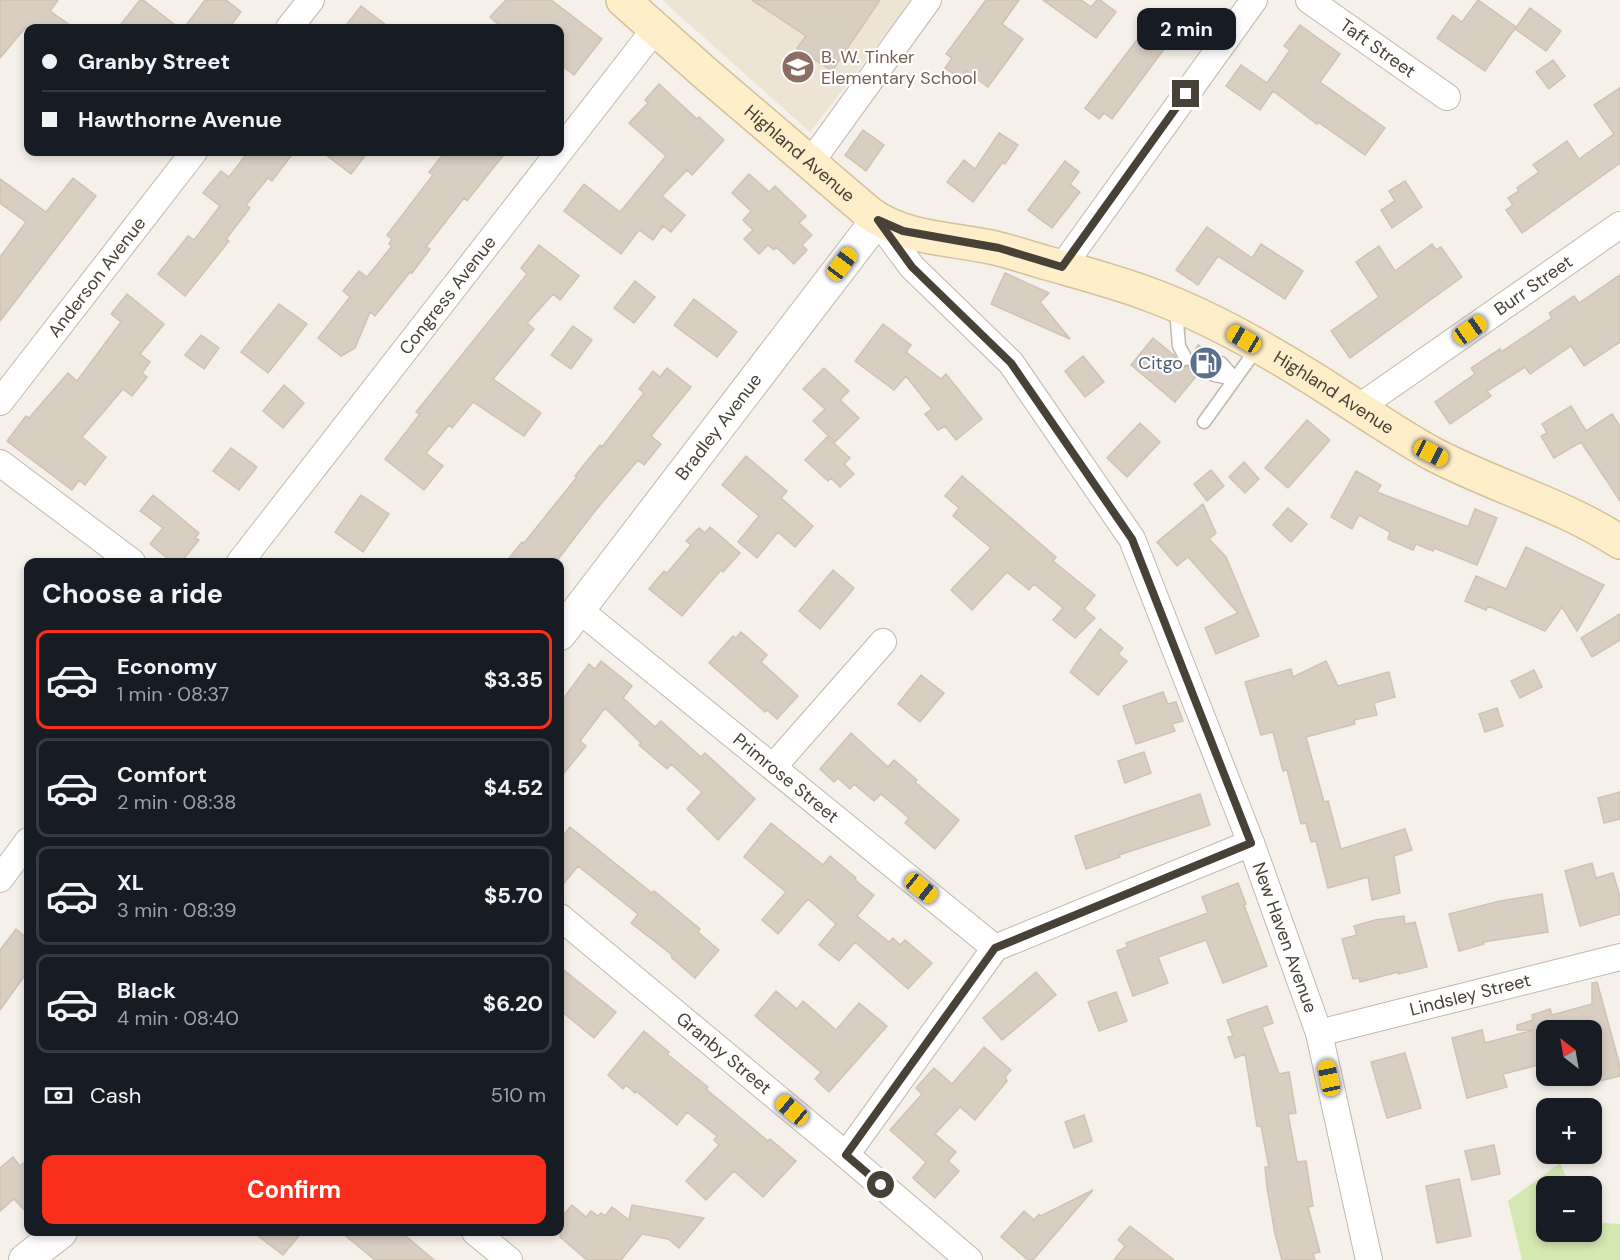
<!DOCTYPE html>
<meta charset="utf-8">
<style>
:root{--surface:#171b24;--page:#20242c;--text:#f1f3f6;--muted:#9ea1a6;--line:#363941;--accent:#f92e1c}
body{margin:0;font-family:"DM Sans",sans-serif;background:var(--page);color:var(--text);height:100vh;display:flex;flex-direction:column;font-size:22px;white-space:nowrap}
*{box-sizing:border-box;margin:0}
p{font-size:20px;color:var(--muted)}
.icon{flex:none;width:33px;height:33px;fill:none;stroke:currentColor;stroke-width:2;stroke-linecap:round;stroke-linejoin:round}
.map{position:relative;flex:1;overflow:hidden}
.panel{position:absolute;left:24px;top:558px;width:540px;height:678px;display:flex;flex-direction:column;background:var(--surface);border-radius:12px;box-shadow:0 3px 9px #0003}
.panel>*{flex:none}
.top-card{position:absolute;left:24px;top:24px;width:540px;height:132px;border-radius:12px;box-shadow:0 3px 9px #0003;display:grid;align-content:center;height:132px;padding:0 18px;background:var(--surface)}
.needle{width:39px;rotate:329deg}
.buttons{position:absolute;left:1536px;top:1020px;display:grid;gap:12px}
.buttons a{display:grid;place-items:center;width:66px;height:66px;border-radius:12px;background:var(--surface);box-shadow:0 3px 9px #0003;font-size:30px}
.end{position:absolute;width:27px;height:27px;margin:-14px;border:8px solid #484137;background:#fff;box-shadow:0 0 0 3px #fff}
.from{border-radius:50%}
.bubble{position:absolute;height:42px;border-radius:12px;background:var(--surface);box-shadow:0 3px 9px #0003;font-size:20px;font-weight:700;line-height:42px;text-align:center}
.car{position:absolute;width:18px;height:36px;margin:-18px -9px;border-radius:8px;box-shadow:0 0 4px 2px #0007;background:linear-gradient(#f5c518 24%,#345 0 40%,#f5c518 0 76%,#345 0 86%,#f5c518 0)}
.top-card b{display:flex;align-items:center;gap:21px;height:57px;font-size:22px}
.top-card b+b{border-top:2px solid var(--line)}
.top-card i{width:15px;height:15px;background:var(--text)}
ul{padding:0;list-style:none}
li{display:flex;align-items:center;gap:18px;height:99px;margin:0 12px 9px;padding:0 6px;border:3px solid var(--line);border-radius:12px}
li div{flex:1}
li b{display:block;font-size:22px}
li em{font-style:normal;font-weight:700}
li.active{border-color:var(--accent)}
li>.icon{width:54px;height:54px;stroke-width:1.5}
h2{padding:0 18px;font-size:27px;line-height:72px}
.pay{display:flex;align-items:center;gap:15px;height:66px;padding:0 18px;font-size:22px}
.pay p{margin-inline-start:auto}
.primary-button{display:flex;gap:12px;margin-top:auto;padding:12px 18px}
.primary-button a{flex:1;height:69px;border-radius:12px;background:var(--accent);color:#fff;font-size:24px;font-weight:700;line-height:69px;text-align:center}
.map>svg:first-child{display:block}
</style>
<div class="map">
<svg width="1620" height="1260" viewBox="0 0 1620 1260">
<rect width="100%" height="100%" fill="#f5f0e9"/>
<!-- education -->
<path fill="#eee4d3" d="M662,0H912L810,132Z"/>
<!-- green -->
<path fill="#d4e8b2" d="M1560,1163L1570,1186H1546V1232H1592V1222L1620,1224V1260H1522L1508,1201Z"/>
<!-- building -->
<path fill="#d9cec2" stroke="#d1c3b2" stroke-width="1.5" d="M0,0H58L50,11L74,28H25L0,58Z
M140,0H143L179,28H118Z
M205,0H226L241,12L229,28H184Z
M506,0H551L602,39L574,75L560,64V28H502L490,17Z
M752,0H880L832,71L797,48L806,36Z
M986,0H1019L1002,24L1023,39L988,87L966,71L961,79L945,68L952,58L946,54Z
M1043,0H1081L1091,7L1097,0H1100L1116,12L1096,38Z
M1478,0L1516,27L1485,71L1437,38L1453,15L1462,22Z
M361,6L390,28H344Z
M1530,8L1561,31L1546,51L1515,29Z
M1300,25L1340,54L1320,82L1385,128L1365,155L1318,122L1317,124L1273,91L1260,110L1226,86L1241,65L1267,83L1290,50L1284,46Z
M1146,28L1168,44L1112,119L1104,113L1099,119L1085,108Z
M1553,60L1565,76L1549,89L1536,72Z
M659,84L697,119L699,117L724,140L692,175L687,170L662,196L685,215L671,232L663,226L653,240L639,230L621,254L564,211L584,184L620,212L666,156L629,123L648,103L645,100Z
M1620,88V163L1522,233L1506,210L1513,205L1508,198L1519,191L1517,188L1539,172L1533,165L1567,141L1579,159L1614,134L1594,105Z
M863,130L884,145L866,171L845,155Z
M999,133L1018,145L1005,164L1003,162L973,202L947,182L964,160L975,169Z
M248,152H294L272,181L268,178L246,205L250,208L226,239L229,241L185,296L158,274L188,236L194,240L220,206L203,193L221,171L229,177Z
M322,152H368L351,174Z
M445,152H506L467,201L464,198L426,247L430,249L412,273L410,272L375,316L370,312L355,348L341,356L318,338L350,297L343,291L359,271L367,277L392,246L389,244L392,239L387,235L433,175L429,172Z
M1065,161L1079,172L1070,184L1080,192L1052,228L1028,210Z
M749,174L769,192L775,186L806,216L799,223L812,235L802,245L807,250L794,264L776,247L774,250L768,245L759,254L744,239L753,230L743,220L751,211L732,193Z
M73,178L96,196L0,321V257L26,222L0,203V179L46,212Z
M1405,181L1422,207L1392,228L1381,210L1395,201L1389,191Z
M1207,227L1252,258L1261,244L1303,271L1285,299L1218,256L1198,285L1176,270Z
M1432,244L1436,250L1441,247L1462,277L1350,358L1331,331L1379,297L1356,262L1379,246L1395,271Z
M539,245L579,276L560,300L553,294L527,323L534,329L493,379L541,413L524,436L473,402L452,428L449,425L426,453L443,466L424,490L385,459L420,414L416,412L527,274L521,268Z
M1005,273L1049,293L1040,302L1070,339L991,304Z
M1620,275V342L1584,366L1571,346L1530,374L1525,367L1487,391L1491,396L1450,424L1435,402L1475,374L1471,368L1500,349L1501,352L1552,318L1549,313L1574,296L1579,303Z
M635,281L655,297L634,323L614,308Z
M127,294L164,324L140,354L150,362L142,373L147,377L132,396L123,389L82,437L106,457L85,485L79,480L72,490L7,441L26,416L29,418L68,373L77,381L121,322L111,314Z
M694,299L737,332L717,357L674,325Z
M279,304L307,324L268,373L241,352Z
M883,324L911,345L906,352L941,379L946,374L982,419L956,440L945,426L938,430L925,414L932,409L906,376L894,390L855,361Z
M573,326L592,340L571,369L551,355Z
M201,335L219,348L204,369L185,355Z
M1153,338L1175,356L1181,366L1188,367L1197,375L1175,402L1131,365Z
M1198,345L1217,356L1213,361L1214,367L1208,369L1206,375L1189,366L1193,363V354Z
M1083,356L1104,382L1085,397L1065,371Z
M667,368L691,387L651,436L661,444L644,465L638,460L595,511L556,562H506L522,542L524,543L577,477L575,476L600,445L602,447L644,393L639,389L653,371L660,377Z
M824,368L849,391L840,400L859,418L835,442L813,421L825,409L803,389Z
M284,385L304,403L283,428L263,411Z
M1571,406L1586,431L1612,414L1620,426V501L1581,442L1554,458L1541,436L1547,433L1542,424Z
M1307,420L1330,440L1288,488L1265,468Z
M1140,423L1160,442L1127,477L1107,458Z
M827,437L850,458L844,464L854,474L840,487L831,478L828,481L805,460Z
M231,448L257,467L239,490L213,471Z
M746,456L787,491L781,498L813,526L795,547L778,532L757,558L738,542L759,516L722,485Z
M1244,462L1259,479L1245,493L1229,477Z
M1211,470L1224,486L1207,501L1194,484Z
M1356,471L1381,485L1377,492L1468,527L1475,509L1497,518L1477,565L1434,548L1433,551L1416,544L1413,550L1388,539L1390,532L1359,515L1352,529L1331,517Z
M962,476L1056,557L1053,561L1095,595L1084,609L1095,618L1075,638L1053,620L1063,608L1034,584L1029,590L1007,572L972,610L951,590L991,548L953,516L959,508L945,496Z
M153,495L199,533L195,538L199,540L181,562H172L150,544L163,528L140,511Z
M361,495L389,514L363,552L335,532Z
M1203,504L1216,533L1209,539L1226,557L1259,636L1216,654L1205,628L1238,613L1188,557L1177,566L1157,542Z
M1288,508L1307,524L1291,542L1273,525Z
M710,527L740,553L723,572L721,570L682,616L649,589L664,571L667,573L691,545L686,541L699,528L705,533Z
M1526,547L1604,585L1577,631L1562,607L1545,631L1488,606L1486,610L1465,601L1476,576L1506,589Z
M833,570L854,588L820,629L799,611Z
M1620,614V640L1592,657L1581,638Z
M1100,629L1123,648L1118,654L1127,661L1098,695L1070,672Z
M741,632L767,655L761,662L798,696L777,719L767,710L765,712L709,663L733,636L736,638Z
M601,661L632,686L623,698L655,727L661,721L701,757L705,753L755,799L718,840L687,809L702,792L671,764L667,769L639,745L641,743L605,708L580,741L586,746L560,778V703L589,664L595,669Z
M1326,661L1338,686L1389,672L1395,697L1374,703L1377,715L1354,720L1355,724L1306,737L1324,802L1328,801L1341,849L1405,829L1412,850L1394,856L1400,893L1372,900L1368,877L1328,888L1316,841L1311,842L1306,823L1301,824L1287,770L1283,771L1273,732L1261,735L1245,682L1291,669L1293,677Z
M1534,670L1542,687L1520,698L1511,681Z
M921,675L944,693L920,722L898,704Z
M1163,692L1168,704L1176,702L1183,721L1172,724L1175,731L1136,744L1123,706Z
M1497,708L1503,726L1485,732L1479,714Z
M851,733L888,767L894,760L917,780L915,782L959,820L935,849L905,823L909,818L881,794L874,801L854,784L850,789L838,778L834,782L820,769Z
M1144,752L1151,773L1125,783L1118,761Z
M1620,792V819L1604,823L1598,798Z
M1200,794L1210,825L1119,855L1120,857L1086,869L1075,836Z
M771,823L823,865L830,856L856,878L855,880L874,895L857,916L889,942L893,938L900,945L905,940L932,963L908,989L855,942L839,961L819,945L836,924L808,899L778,934L762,920L786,892L744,857Z
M570,827L652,893L654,891L700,929L698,932L719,950L695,978L672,958L671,954L631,923L638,914L578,866L560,888V839Z
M1592,863L1596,878L1613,873L1620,897V914L1580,926L1565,871Z
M1238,883L1246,904L1244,905L1267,966L1223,983L1206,940L1158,957L1168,983L1133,996L1117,951L1127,947L1126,943L1208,913L1202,897Z
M1542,894L1548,932L1483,942L1484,944L1459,951L1449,914L1500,901Z
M1404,916L1405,924L1415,922L1427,967L1398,974V972L1360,982L1359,978L1353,979L1342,939L1357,935L1354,926L1375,920Z
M16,929L28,939V971L0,1010V950Z
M560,967L616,1012L594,1038L560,1010Z
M1036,972L1056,995L1002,1040L983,1018Z
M1597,982L1620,1066V1076L1592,1083V1030H1546V1063L1503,1074L1507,1087L1467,1098L1452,1038L1482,1030L1485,1043L1534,1030H1517V1025L1533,1020L1532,1015L1550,1009L1552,1015L1592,1004V983Z
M776,991L797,1009L803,1001L836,1030L859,1003L887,1026L829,1092L815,1079L821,1072L755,1016Z
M1116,992L1127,1021L1099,1031L1088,1002Z
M1267,1006L1273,1023L1262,1027L1279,1074L1289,1072L1296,1113L1288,1114L1297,1162L1306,1161L1313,1206L1308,1207L1320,1252L1313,1254L1315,1260H1282L1275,1234L1267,1187L1265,1167H1269L1261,1126H1257L1245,1054L1235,1058L1228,1037L1233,1036L1227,1020Z
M644,1031L669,1052L667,1054L708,1087L706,1089L768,1141L770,1139L796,1161L763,1197L734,1171L706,1200L686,1181L719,1145L714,1140L717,1136L687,1112L677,1125L636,1091L635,1093L626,1085L623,1089L608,1075Z
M984,1047L1011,1070L1005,1077L1007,1081L975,1120L960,1107L935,1134L956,1152L948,1161L959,1171L935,1198L913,1178L926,1162L890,1130L922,1094L916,1088L934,1068L952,1084Z
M1405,1053L1421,1108L1387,1118L1371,1062Z
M1084,1115L1092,1141L1074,1148L1065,1122Z
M1494,1145L1500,1174L1472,1180L1465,1151Z
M13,1157L20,1166L28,1159V1214L14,1199L0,1211V1168Z
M1459,1179L1471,1236L1437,1243L1426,1186Z
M1093,1190L1033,1260H1028L1001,1237L1024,1211L1034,1220L1039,1214L1041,1216Z
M572,1205L586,1217L591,1211L598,1216L601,1213L605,1216L612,1207L629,1220L632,1205L704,1218L679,1248L668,1239L642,1234L621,1260H587L560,1237V1219Z
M1130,1226L1174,1260H1114L1125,1246L1118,1240Z
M253,1232H302L283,1255Z
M341,1232H401L434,1260H375Z"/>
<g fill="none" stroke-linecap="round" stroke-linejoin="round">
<!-- service casing -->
<g stroke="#c0b8ac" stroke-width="15">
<path id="service" d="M1176,309L1179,346L1186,359
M1214,375L1235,379L1221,363
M1204,422L1258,347"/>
</g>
<!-- minor casing -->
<g stroke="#c0b8ac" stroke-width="28">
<g id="minor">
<path id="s1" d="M1309,0L1447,97"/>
<path d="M289,28L311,0"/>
<path d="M811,162L928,0"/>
<path id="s2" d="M877,220L912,267L1011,363L1132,539L1251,843L1319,1033L1369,1260"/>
<path d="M1062,267L1254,0"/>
<path id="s3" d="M0,402L194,152"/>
<path id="s4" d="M1358,408L1620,225"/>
<path d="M0,463L132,562"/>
<path id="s5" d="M240,562L655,29"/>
<path id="s6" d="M578,609L995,948"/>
<path d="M773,767L883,642"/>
<path d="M0,879L28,841"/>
<path id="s7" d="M560,917L846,1155L969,1260"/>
<path id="s8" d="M1319,1033L1620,957"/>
<path d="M846,1155L995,948L1251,843"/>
<path d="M475,1232L509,1260"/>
</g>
</g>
<!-- tertiary casing -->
<g stroke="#c0b8ac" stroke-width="34">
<g id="tertiary">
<path id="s9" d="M560,634L877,220"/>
<path d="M25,1260L61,1232"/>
</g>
</g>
<!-- secondary casing -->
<g stroke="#d4c199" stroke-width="36">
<g id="secondary">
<path id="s10" d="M623,0L705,73L869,213C906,240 952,238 995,248C1012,252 1029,258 1047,263C1082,273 1117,282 1151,295C1208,316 1261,346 1312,378C1352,403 1390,430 1431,453C1493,486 1562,504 1620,542"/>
</g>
</g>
<!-- service -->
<use href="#service" stroke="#fff" stroke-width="12"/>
<!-- minor -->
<use href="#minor" stroke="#fff" stroke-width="26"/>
<!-- tertiary -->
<use href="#tertiary" stroke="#fff" stroke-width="32"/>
<!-- secondary -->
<use href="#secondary" stroke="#feeeca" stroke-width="33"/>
</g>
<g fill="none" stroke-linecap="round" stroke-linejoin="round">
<!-- route -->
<path stroke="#484137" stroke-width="8" d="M881,1185L846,1155L995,948L1251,843L1132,539L1011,363L912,267L878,220L903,231L999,248L1062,267L1186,94"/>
</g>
<!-- icons -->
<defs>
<g id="school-disc" transform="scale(1.725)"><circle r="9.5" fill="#8d6e63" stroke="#fff"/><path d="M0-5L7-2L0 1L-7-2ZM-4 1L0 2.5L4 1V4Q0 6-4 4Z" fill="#fff"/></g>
<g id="fuel-disc" transform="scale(1.725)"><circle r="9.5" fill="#5c6f8a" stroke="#fff"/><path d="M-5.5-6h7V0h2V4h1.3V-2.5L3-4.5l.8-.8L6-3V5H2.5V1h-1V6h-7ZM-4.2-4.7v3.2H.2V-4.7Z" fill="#fff"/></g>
</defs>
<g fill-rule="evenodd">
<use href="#school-disc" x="798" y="67"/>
<use href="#fuel-disc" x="1206" y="363"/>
</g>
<g text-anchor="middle" stroke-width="4.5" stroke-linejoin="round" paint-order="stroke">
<!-- street labels -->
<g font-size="18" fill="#484137" stroke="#fff">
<text dy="6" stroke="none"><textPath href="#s1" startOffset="84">Taft Street</textPath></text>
<text dy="6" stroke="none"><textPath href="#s10" startOffset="234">Highland Avenue</textPath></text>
<text dy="6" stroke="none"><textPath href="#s3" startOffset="158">Anderson Avenue</textPath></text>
<text dy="6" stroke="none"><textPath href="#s4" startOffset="214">Burr Street</textPath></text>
<text dy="6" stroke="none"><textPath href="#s5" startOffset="338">Congress Avenue</textPath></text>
<text dy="6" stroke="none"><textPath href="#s10" startOffset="828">Highland Avenue</textPath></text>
<text dy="6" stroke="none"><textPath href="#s9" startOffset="261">Bradley Avenue</textPath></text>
<text dy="6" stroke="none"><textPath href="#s6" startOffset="268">Primrose Street</textPath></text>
<text dy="6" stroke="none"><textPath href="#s2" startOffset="837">New Haven Avenue</textPath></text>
<text dy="6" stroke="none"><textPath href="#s8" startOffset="156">Lindsley Street</textPath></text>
<text dy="6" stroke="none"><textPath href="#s7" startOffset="213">Granby Street</textPath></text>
</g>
<!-- education labels -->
<g font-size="18" fill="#785e54" stroke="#fff" text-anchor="start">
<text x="821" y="63">B. W. Tinker<tspan x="821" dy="21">Elementary School</tspan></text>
</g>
<!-- service labels -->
<g font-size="18" fill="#4e5e75" stroke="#fff" text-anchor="end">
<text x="1183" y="369">Citgo</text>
</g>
</g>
</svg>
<div class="buttons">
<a><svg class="needle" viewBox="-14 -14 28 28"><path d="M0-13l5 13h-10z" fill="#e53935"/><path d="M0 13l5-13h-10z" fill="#9ea1a6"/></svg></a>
<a>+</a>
<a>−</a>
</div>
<i class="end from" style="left:881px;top:1185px"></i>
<i class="end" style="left:1186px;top:94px"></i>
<div class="bubble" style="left:1137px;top:8px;width:99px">2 min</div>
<i class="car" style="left:842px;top:264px;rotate:37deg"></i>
<i class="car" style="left:1470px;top:330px;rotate:55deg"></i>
<i class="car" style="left:1244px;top:339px;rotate:300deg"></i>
<i class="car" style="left:1431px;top:453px;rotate:117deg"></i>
<i class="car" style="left:921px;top:888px;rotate:129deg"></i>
<i class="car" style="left:1329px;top:1078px;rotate:348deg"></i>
<i class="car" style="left:792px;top:1110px;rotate:310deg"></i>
<div class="top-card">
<b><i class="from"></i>Granby Street</b>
<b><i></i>Hawthorne Avenue</b>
</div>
<section class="panel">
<h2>Choose a ride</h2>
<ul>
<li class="active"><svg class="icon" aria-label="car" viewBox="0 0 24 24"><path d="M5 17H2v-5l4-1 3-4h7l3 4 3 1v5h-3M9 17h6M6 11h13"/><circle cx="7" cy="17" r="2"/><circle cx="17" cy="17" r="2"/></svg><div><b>Economy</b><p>1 min · 08:37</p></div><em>$3.35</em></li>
<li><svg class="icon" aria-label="car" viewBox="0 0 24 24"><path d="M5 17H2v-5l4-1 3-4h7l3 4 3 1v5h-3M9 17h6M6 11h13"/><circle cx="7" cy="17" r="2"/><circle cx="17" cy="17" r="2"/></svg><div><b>Comfort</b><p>2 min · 08:38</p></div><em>$4.52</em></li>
<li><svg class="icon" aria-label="car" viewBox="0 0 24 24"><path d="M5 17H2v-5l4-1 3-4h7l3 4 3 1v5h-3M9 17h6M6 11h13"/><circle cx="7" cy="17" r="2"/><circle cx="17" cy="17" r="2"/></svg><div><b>XL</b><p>3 min · 08:39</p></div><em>$5.70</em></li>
<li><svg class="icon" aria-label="car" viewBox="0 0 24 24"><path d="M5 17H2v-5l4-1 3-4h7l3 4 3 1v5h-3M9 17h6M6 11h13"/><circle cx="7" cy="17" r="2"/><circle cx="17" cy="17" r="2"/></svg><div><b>Black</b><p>4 min · 08:40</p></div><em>$6.20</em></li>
</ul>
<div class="pay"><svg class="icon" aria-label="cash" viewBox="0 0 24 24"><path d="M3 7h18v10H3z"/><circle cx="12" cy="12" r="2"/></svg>Cash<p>510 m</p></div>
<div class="primary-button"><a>Confirm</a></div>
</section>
</div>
